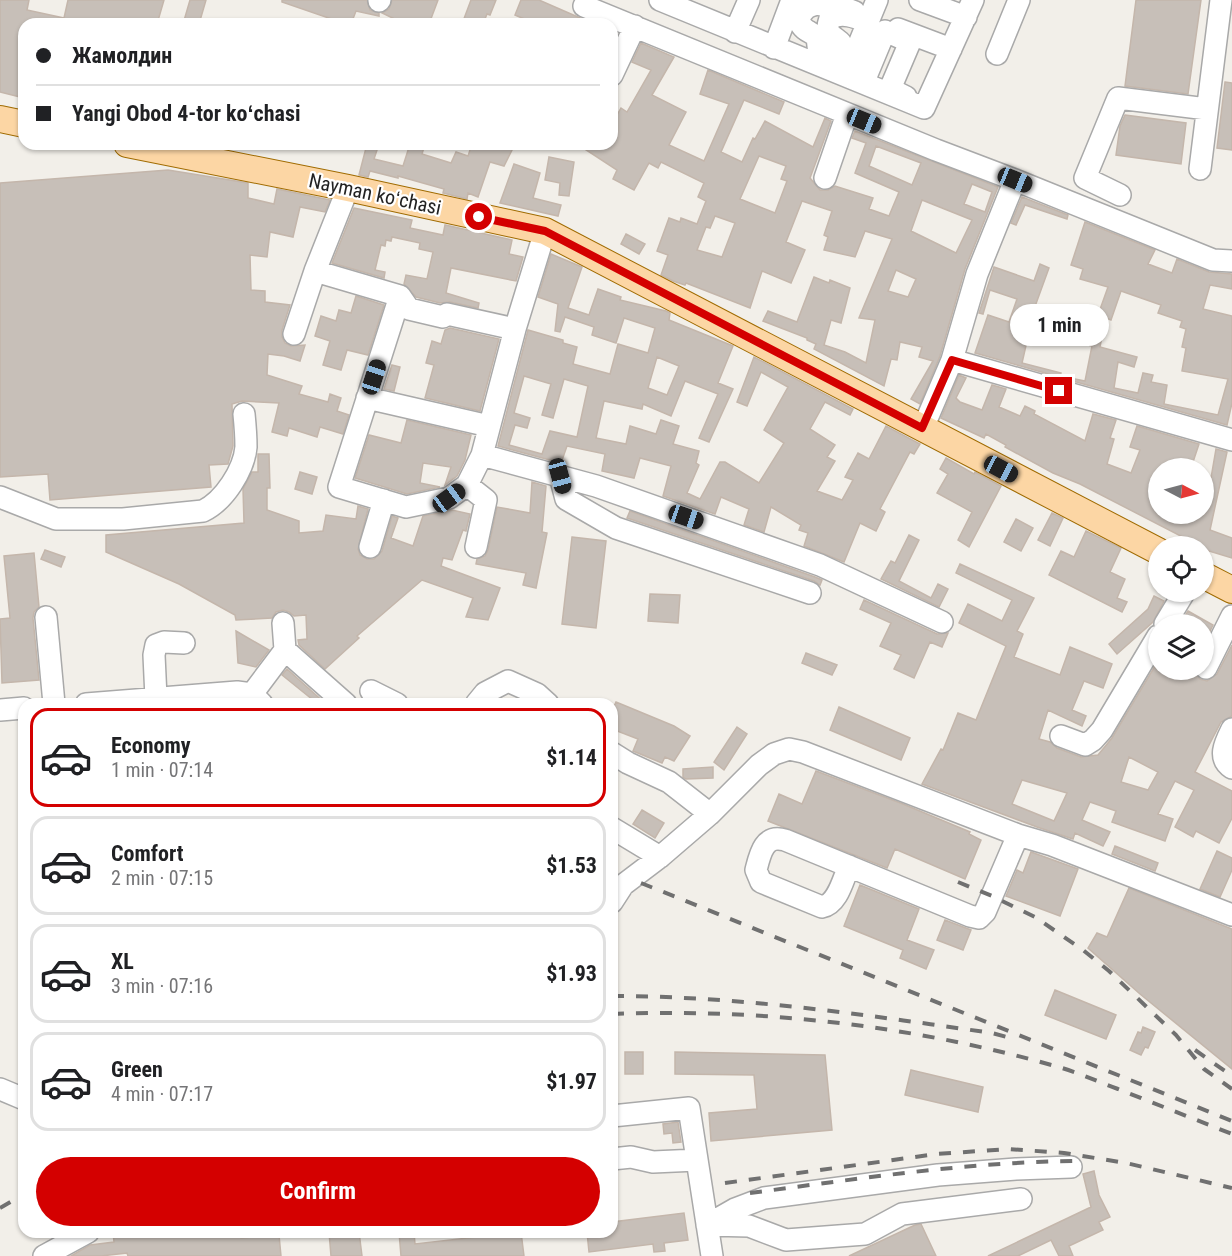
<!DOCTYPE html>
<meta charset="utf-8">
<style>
:root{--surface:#fff;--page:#f6f6f6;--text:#202124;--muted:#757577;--line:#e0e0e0;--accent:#d40000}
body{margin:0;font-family:"Roboto Condensed",sans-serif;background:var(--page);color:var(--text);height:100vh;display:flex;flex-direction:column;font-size:22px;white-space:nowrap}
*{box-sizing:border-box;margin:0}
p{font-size:20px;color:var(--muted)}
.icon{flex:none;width:33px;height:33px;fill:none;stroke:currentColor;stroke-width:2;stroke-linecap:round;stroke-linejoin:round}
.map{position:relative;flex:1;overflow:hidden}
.details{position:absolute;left:18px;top:698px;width:600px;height:540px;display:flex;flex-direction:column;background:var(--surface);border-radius:18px;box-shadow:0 2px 4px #0004}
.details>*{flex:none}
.banner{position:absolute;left:18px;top:18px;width:600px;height:132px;border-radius:18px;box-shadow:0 2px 4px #0004;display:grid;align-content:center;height:132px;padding:0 18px;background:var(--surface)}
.needle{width:39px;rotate:96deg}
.tools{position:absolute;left:1148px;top:458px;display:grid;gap:12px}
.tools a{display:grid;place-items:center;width:66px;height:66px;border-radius:50%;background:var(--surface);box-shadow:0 2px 4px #0004;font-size:30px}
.end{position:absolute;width:27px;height:27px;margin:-14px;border:8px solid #d40000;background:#fff;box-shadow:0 0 0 3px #fff}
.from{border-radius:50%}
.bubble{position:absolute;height:42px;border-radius:21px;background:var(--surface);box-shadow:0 2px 4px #0004;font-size:20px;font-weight:700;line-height:42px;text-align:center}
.car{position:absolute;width:18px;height:36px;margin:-18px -9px;border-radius:8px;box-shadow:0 0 4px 2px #0007;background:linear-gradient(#222 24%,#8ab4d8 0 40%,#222 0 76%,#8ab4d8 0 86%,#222 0)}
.banner b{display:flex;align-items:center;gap:21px;height:57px;font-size:22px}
.banner b+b{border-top:2px solid var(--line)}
.banner i{width:15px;height:15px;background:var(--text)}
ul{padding:10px 0 0;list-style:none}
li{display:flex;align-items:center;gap:18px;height:99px;margin:0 12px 9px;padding:0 6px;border:3px solid var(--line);border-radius:18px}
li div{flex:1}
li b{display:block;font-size:22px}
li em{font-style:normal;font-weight:700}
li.current{border-color:var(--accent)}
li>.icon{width:54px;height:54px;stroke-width:1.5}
.action{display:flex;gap:12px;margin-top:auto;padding:12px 18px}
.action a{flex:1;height:69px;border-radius:36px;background:var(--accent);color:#fff;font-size:24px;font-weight:700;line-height:69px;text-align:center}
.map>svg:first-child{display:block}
</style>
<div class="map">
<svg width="1232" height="1256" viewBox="0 0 1232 1256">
<rect width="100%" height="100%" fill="#f2efe9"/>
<!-- building -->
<path fill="#c7bfb8" stroke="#c4b6ab" stroke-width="1.5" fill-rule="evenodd" d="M0,0H29L27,10L64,18L68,0H164L157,24H24L19,76L24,77V98L0,92Z
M190,0H206L199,24H183Z
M282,0H367L370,10L379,13V16L356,11L351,24H346L282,2Z
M392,0H438L429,24H405L382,13L389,9Z
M471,0H496L490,15L487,14L483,24H462Z
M521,0H539L594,24H536L515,15Z
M1136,0H1201L1188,94L1125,86Z
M641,43L674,57L652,95L686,112L669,145L704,161L729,104L700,94L708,70L784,102L779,114L744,100L721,152L742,162L753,138L755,139L765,121L813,147L825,118L831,121L810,178L820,190H828L835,186L873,198L869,209L889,216L899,192L855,173L866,143L852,138L855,131L998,187L965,269L940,356L920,404L911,399L933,361L919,357L922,347L900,342L897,360L891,359L884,386L814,349L816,344L807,340V338L763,321L768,311L797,322L814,277L829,283L830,280L850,288L841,323L831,320L824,345L845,352L866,363L875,320L859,318L892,239L865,231L855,257L824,250L828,237L824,235L832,211L802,201L786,242L805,250L791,283L762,271L750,308L686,283L685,285L673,281L661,275L668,255L657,251L669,218L680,222L681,218L697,224L706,201L698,197L704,183L661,162L658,168L649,163L634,190L613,179L617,170L577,144H612V124L621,108L627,112L651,70L632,62ZM876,146L921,163L912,185L869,166ZM759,156L786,166L781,179L787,181L775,213L740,199ZM972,184L992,192L985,212L964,204ZM922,200L972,220L956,253L911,231ZM715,216L735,223L722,257L697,250L706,227L710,228ZM896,270L916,279L908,297L888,291Z
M1225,82L1232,83V150L1217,148Z
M1125,115L1186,123L1181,164L1116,155L1120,126Z
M367,144H379L374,159L403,166L410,144H425L422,154L451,163L456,152L468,156L472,144H515L504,166L490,162L478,197L468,193L467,199L443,193L444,189L398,176V178L370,171L368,177L359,175Z
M549,157L574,162L569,196L559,195L560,183L545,180Z
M514,164L540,173L533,198L561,205L558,216L500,203Z
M168,170L248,183V198L274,204L277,189L330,200L325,212L300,207L293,237L270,232L267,257L250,255L251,290L265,291V302L290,305L282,330V337L285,343L291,346L305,345L300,361L284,356L268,354L267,375L302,386L299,394L328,402L330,394L341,398L337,411L349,415L343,434L320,427L317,437L289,428L287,436L272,432L279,403L242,401L232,404L233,446L228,464L209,465L211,487L50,500L48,474L0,477V183Z
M1022,197L1068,215L1067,219L1025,205L1016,225L1011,223Z
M354,208L412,220L410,228L443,235L445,225L512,240L509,254L523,257L516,281L451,268L446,293L479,303L478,308L450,302L440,303L416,297L404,284L406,275L427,279L433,252L419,249L420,243L392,237L391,241L386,240L385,246L381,245L375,270L385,272L384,278L332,263Z
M1085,222L1155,250L1148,264L1172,273L1177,259L1209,272L1232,274V289L1210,285L1203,309L1232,316V403L1227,425L975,353L988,315L1009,322L1017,299L990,290L983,314L979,313L994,267L1034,281L1040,264L1049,268L1033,312L1031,311L1025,327L1030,328L1022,363L1061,373L1060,376L1085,381L1092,346L1069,341L1073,318L1104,325L1100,347L1137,357L1134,367L1118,362L1114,388L1138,393L1143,373L1153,375L1151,382L1167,385L1164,404L1218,415L1228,379L1182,371L1186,348L1182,347L1186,329L1180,327L1182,321L1158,313L1161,305L1121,291L1111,320L1098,315L1108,287L1080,279L1083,269L1071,265Z
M626,234L645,244L639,254L621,244Z
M551,254L582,267L568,308L589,315L598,289L621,297L620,300L666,311L670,313L669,320L733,346L718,383L733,389L709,442L699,438L718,394L685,381L671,416L643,404L642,409L604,401L596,438L626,444L630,426L656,434L661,420L679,426L673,444L699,451L696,463L699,465L687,493L700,499L720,462H725L759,483L784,443L764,430L788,387L761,372L747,406L737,402L754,357L853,409L850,415L825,402L810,429L835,445L827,457L835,461L817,491L842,500L853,480L845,477L858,453L869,459L886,426L920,444L914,454L910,452L880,509L885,512L876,531L860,523L844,562L804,546L808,533L799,530L801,525L771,507L764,532L744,525L749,509L721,497L715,514L663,496L671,466L640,458L634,478L602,471L605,454L567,446L561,463L498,446L528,330L563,340V343L577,347L573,364L610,374L618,344L648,353L655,328L624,318L616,343L592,335L594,327L565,317L560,332L555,331L558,304L538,297ZM657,357L679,366L667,395L648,388ZM524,376L551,384L542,415L553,418L564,379L588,386L577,437L550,431L542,454L509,445L515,425L527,428L530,418L514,413Z
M356,296L384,305L368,355L347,350L341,370L323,365L330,341L315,336L321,316L336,321L339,310L351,313Z
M450,328L499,339L480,411L425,398L434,365L426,363L432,341L441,344L445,330Z
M392,365L400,367L394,391L384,389Z
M959,375L966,378L956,398L960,402L982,410L992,385L1006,389L999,407L1020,416L1025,406L1035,411L1034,414L1085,441L1093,414L1116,420L1110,438L1114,439L1107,464L1131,473L1140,450L1130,447L1137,426L1199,444L1191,468H1158V513H1203V475L1211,478L1216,449L1227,452L1210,530L1232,538V558L1206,550L1203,546H1200L1080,484L1053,473L1005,447L1006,445L986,434L984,438L941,418Z
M407,420L471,435L465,460L457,476L445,485L451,467L423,463L420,483L440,487L407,494L355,478L369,435L401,443Z
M258,454H269L270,488H267V510L299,521V533L323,531L326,515L356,519L358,506L368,509L358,549L360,555L367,559H374L382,551L392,516L398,518L391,538L413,546L423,516L452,510L470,514L466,531L463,530L452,560L443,558L441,566L500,588L488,620L466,617L473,598L422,580L357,636L359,638L325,669L299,645L298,640L307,639L306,615L294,616L289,612L283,610L276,612L272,618L236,620L235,615L179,584L106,552V535L244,523L243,489L252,472H258Z
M946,458L974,474L975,472L1001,486L969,547L958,540L972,512L937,493L948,474L940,469Z
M300,472L317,477L312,494L295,489Z
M532,482L546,486L542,532L547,533L536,588L523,585L526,573L476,564L477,559L485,556L488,550L497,507L530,513Z
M630,511L815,577L822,580L820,585L814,581L627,518Z
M1052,513L1063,518L1050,546L1038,540Z
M1016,519L1033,528L1021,551L1004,542Z
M1086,531L1121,548L1110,572L1125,579L1117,598L1127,602L1122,612L1049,575L1061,551L1074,557Z
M909,535L919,540L899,581L931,598L938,584L948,589L939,607L881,579L891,561L895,563Z
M572,537L606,541L596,628L562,624Z
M45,550L65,557L61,567L41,559Z
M34,553L39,607L34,612L33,618L39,680L2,683L0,619L10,618L4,556Z
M960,564L1034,598L1017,631L1023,634L1014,657L1060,675L1070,647L1112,664L1103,688L1084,681L1072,710L1086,716L1082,726L1048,710L1039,739L1050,742L1057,748L1081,757L1098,755L1112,738L1158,661V669H1193L1200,679L1207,681L1217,674L1232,645V716L1221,722L1195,772L1232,791V818L1219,843L1196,831L1193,837L1175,827L1194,790L1175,781L1158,814L1173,819L1165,841L1112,822L1116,811L1090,802L1082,820L1110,832L1103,846L1075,833L1073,839L1037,827L922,784L941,749L943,750L958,713L976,720L1006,646L959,623L968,604L1002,621L1012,600L956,573ZM1129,757L1158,772L1148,790L1121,782ZM1022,780L1067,793L1054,821L1012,804Z
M650,594L680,595L678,623L648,621Z
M1154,596L1164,601L1153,622L1117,654L1109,644L1148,609Z
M864,600L937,634L948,633L942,647L930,642L914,678L894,669L901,655L880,646L891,623L860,609Z
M1188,611L1213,625L1203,645V624H1180Z
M236,631L269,650L256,667L238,663Z
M806,653L837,665L832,675L802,663Z
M287,669L326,704H318L282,675Z
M616,702L674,726L690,736L674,761L665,757L662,763L633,751L638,739L612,729V711Z
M839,707L910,738L901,760L830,730Z
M737,727L747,734L724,770L714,762Z
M713,767V778L686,779L683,777V769Z
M816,771L903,804L970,832L969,834L981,840L965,879L895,849L887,868L768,821L779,794L802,804Z
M642,810L664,823L655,838L633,824Z
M1115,846L1158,863L1155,871L1112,854Z
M1217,851L1232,858V870L1220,897L1200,889Z
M1031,852L1078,869L1060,916L1006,896L1017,870L1023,873Z
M860,885L919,909L907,940L934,950L926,969L900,958L903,950L844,926Z
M1129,888L1232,929V1069L1140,994L1088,948L1097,933L1107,937Z
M945,920L971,930L963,950L937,940Z
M1055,990L1116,1015L1106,1039L1045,1015Z
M1143,1027L1155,1032L1148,1048L1145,1047L1141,1055L1130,1050L1138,1032L1141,1033Z
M625,1052H643V1074H625Z
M675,1052L825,1055L832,1130L711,1141L709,1113L757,1109L754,1075L675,1074Z
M911,1070L983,1087L978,1112L905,1095Z
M678,1122L681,1142L673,1143L672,1133L664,1134L663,1124Z
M1094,1171L1099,1195L1110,1217L1099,1222L1103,1230L1069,1246L1073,1256H1059L1051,1240L1018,1256H988L1091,1207L1083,1174Z
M684,1213L688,1240L664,1243L665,1251L654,1252L653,1244L589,1252L587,1232H612V1222Z
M921,1224L936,1256H849L915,1225Z
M113,1232H240L241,1238L279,1235L281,1256H128L127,1253L101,1256H71L90,1245L114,1242Z
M329,1232H359L362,1256H331Z
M399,1232H414L415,1244L521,1232L524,1256H401Z"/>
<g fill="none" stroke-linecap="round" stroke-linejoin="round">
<!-- minor casing -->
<g stroke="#a9a9a9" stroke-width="24">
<path id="minor" d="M660,0L924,108L973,0
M824,0L855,12
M920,0L966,17
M379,1L380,0
M584,6L936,150L1015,180L1213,260L1232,261
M868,22C855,17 843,12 830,18C825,33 829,33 840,42L833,61L835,66L842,67L852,62L857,75L865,79L885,31L910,42L890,89L906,97
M898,29L951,49
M735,32L749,0
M774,48L792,0
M997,54L1019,0
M833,61L824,60L819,54L817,37C813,33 805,31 802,26C795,18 805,6 814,5C821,3 830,8 837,11
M847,73L877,0
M612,75L635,26
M1200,169L1221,0
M825,178L847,114
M1120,195L1085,178L1118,98L1207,109
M315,271L348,188
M400,296L339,487L406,507L449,498L467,485L482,455L515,329L545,231
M294,334L315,271L400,296L409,309L443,317L447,314L515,329
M952,360L1232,440
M367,398L489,426
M923,428L952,360L977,274L1015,180
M482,455L596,486L820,565L942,622
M560,476L566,499L616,528L810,593
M467,485L486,500L476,547
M0,497L56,519H123L203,511C224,501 244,470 246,447C246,436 245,424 244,414
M370,547L384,500
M46,617L54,704
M1165,624L1185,591
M285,650L346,704
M1206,668L1232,616
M371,691L397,704
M252,694L285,650L283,623
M156,698L154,655L156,645L164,642L184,643
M86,704L237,692L252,694L262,704
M476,704L485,693L508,681L537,694L548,704
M0,710L24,708
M1232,729C1225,743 1217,758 1232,768
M1061,736L1085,745L1093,740L1102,730L1158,636
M612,753L628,763L669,782L710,814
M612,828L660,857
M849,866C843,879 838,904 822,907L761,882L756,870C760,854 764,834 785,840L970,916L979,918L985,912L1018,835
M612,902L623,885L660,857L710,814L759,765L774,754L789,749L803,752L1018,835L1052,845L1232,915
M0,1089L24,1099
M612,1116L689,1108L712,1256
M612,1159L631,1157L653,1162L697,1160
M707,1225L735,1209L764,1198L938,1175L1016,1169L1071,1167
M708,1225L749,1226L786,1240L865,1234L902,1214L1021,1199
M44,1256L88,1232"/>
</g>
<!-- major casing -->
<g stroke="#a06b00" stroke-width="28">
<path id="major" d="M0,119L24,124
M127,144L348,188L545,231L1158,551
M1203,575L1232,590"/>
</g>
<!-- minor -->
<use href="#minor" stroke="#fff" stroke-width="21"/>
<!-- major -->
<use href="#major" stroke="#fcd6a4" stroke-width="26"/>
<!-- rail -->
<path stroke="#707070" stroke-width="4" stroke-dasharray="12 12" stroke-linecap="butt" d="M958,882L992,896L1035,917L1083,950L1109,971L1176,1035L1204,1069L1232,1089
M641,883L1232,1121
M612,996C740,996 866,1015 992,1033L1007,1037
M612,1014C763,1008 917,1026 1062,1068C1081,1074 1099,1082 1118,1089C1156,1104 1194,1119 1232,1134
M1195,1050L1232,1076
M725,1183L937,1154L1009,1149L1064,1153L1126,1163L1232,1188
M750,1193C858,1179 966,1162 1075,1161
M0,1208L24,1194"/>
</g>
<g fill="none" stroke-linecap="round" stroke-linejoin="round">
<!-- route -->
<path stroke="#d40000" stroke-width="8" d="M479,217L545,231L922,428L952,360L1059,391"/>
</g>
<g text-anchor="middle" stroke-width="4.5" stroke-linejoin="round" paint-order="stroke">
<!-- street labels -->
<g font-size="20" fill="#222" stroke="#fff">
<text transform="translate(375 194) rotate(12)" y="7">Nayman koʻchasi</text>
</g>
</g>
</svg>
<div class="tools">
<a><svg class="needle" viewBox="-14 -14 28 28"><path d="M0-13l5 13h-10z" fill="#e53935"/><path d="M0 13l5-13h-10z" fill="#757577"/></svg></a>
<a><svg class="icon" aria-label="locate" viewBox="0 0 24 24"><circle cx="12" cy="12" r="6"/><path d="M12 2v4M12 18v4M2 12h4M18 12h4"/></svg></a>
<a><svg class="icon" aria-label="layers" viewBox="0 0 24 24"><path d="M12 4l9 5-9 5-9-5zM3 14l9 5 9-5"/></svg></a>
</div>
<i class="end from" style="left:479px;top:217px"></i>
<i class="end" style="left:1059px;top:391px"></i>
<div class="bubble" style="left:1010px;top:304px;width:99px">1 min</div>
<i class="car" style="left:864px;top:121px;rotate:112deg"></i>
<i class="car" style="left:1015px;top:180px;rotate:112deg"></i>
<i class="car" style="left:374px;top:377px;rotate:18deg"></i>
<i class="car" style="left:1001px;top:469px;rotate:118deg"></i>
<i class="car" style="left:560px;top:476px;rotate:165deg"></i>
<i class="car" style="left:449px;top:498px;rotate:54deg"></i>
<i class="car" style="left:686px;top:517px;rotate:109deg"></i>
<div class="banner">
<b><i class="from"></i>Жамолдин</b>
<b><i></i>Yangi Obod 4-tor koʻchasi</b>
</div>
<section class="details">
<ul>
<li class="current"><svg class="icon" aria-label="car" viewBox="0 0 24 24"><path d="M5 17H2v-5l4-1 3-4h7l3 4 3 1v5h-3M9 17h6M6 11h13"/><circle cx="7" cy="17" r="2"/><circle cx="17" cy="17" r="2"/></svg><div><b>Economy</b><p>1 min · 07:14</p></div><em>$1.14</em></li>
<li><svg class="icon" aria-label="car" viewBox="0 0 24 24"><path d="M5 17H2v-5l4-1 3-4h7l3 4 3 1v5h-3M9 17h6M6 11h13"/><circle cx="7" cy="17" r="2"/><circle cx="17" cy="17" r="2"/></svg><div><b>Comfort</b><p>2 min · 07:15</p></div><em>$1.53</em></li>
<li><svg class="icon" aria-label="car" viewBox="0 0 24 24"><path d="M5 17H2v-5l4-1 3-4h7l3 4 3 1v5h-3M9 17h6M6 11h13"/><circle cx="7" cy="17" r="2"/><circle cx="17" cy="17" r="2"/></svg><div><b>XL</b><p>3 min · 07:16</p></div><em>$1.93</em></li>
<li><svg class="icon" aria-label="car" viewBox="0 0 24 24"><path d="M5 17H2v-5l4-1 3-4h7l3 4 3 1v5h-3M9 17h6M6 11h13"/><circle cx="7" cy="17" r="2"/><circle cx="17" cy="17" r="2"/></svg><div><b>Green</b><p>4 min · 07:17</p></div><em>$1.97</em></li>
</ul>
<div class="action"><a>Confirm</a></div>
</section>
</div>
